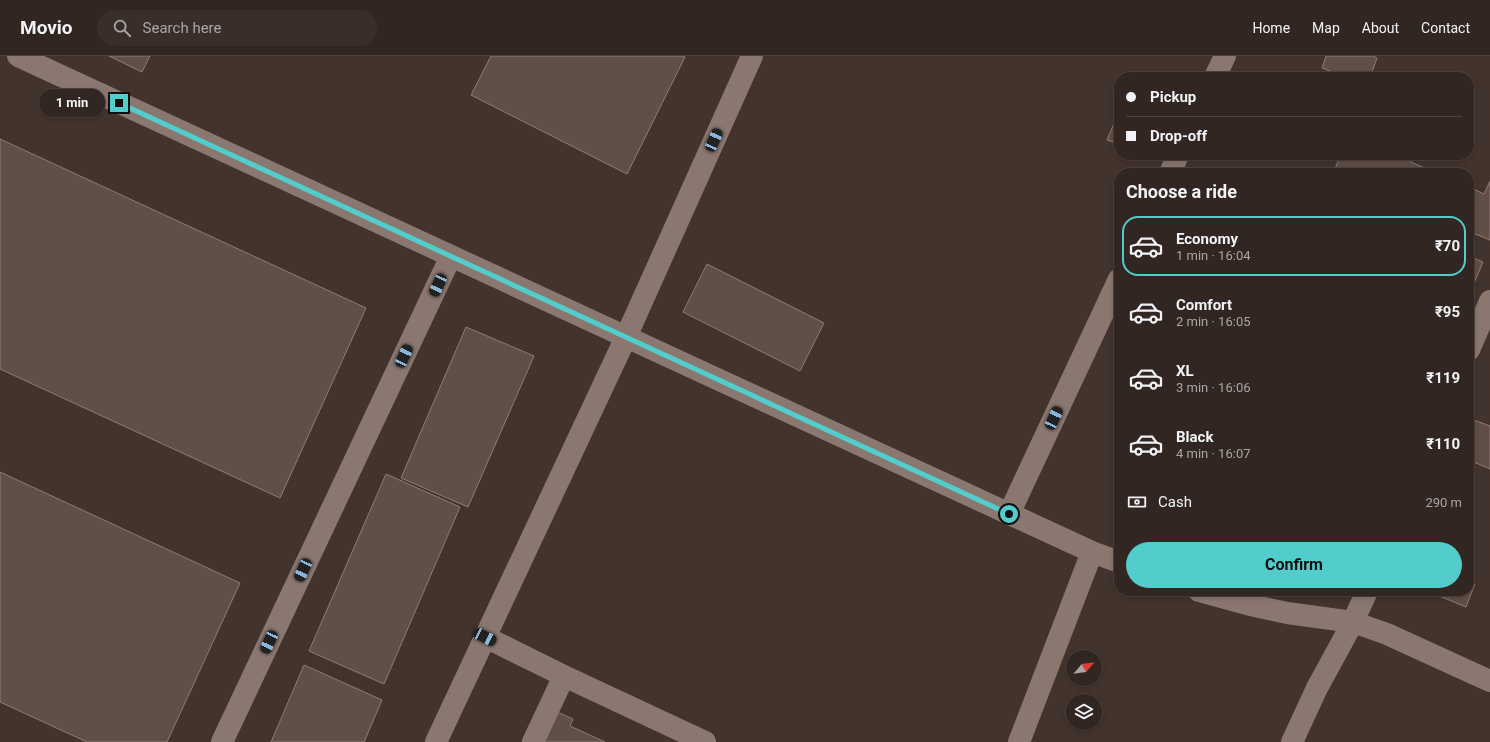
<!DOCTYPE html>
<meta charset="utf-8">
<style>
:root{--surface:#322622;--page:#3a2e2a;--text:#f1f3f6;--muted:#a8a5a5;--line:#4d4340;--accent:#52cdcc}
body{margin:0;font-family:Roboto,sans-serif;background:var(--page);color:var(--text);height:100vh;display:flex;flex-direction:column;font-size:15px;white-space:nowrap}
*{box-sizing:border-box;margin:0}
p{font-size:13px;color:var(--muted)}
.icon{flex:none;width:22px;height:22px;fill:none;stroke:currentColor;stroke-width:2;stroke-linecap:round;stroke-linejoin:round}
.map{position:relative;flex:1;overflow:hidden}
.drawer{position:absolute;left:1114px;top:112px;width:360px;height:428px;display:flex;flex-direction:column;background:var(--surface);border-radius:16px;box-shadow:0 2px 6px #0003,0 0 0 1px var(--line)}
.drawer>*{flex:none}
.top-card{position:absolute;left:1114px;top:16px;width:360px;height:88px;border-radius:16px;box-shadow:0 2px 6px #0003,0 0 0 1px var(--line);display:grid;align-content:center;height:88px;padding:0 12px;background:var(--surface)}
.needle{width:26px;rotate:61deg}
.controls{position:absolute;left:1066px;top:594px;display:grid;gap:8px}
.controls a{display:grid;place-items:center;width:36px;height:36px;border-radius:50%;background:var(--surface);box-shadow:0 2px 6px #0003,0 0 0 1px var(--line);font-size:20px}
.end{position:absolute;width:18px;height:18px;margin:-9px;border:5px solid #52cdcc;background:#111;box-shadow:0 0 0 2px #111}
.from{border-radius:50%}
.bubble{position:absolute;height:28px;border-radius:14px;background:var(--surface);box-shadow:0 2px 6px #0003,0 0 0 1px var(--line);font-size:13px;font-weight:700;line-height:28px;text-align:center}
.car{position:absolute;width:12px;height:24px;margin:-12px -6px;border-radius:5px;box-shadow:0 0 3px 1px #0007;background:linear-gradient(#222 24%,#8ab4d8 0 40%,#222 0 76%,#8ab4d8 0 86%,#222 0)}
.top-card b{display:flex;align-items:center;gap:14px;height:38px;font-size:15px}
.top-card b+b{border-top:1px solid var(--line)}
.top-card i{width:10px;height:10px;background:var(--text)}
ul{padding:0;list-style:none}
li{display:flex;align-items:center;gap:12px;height:60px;margin:0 8px 6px;padding:0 4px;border:2px solid transparent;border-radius:16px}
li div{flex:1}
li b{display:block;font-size:15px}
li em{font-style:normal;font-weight:700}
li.on{border-color:var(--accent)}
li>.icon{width:36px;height:36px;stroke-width:1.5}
h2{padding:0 12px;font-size:18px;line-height:48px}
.pay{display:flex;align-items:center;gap:10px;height:44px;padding:0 12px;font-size:15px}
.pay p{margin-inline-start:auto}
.action{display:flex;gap:8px;margin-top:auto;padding:8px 12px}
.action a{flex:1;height:46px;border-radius:24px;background:var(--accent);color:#111;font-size:16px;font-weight:700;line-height:46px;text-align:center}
header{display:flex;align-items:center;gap:24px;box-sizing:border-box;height:56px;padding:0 20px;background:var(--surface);border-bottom:1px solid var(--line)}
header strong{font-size:19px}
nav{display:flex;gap:22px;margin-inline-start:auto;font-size:14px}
.search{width:280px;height:36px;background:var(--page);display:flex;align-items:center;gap:10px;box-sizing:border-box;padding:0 14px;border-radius:22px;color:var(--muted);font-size:15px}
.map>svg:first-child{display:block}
</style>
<header>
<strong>Movio</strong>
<div class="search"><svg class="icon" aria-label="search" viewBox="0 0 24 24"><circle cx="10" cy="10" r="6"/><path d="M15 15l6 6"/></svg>Search here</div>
<nav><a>Home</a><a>Map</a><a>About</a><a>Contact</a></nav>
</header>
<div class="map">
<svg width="1490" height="686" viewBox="0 0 1490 686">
<rect width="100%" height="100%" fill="#43332d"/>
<!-- building -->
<path fill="#604f47" stroke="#8f7d75" d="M109,0H150L142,16Z
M491,0H684L685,1L627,118L471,39Z
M1326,0H1373L1377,2L1372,16L1386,21H1346L1322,12Z
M1118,58H1119V88L1107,84Z
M0,83L366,252L280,442L0,313Z
M1341,99H1413L1411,106L1436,117H1333Z
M1490,125V184L1473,177L1469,187V131L1484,138Z
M1469,200L1483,206L1469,239Z
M707,208L824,267L800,315L683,256Z
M466,271L534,300L468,451L401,422Z
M1474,364L1490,370V413L1469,404V376Z
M0,416L240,527L167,686H87L0,646Z
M386,418L460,451L384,628L309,595Z
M1469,525L1475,528L1466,551L1427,535H1469Z
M304,609L382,644L364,686H271Z
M555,655L573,663L570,670L605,686H541Z"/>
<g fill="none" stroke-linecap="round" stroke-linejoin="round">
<!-- minor -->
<path stroke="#8a7870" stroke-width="22" d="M18,0L1092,496L1119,506
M1215,21L1225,0
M1170,117L1178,99
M1469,294L1490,245
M1009,458L1119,223
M1199,535L1250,549L1287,557L1353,566L1387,578L1490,625
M485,581L564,620L705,686
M222,686L451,200
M436,686L626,281L752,0
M533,686L564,620
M1019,686L1092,496
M1292,686L1317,632L1353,566L1367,535"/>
</g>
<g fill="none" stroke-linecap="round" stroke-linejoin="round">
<!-- route -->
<path stroke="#52cdcc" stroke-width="5" d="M119,47L1009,458"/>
</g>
</svg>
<div class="controls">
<a><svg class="needle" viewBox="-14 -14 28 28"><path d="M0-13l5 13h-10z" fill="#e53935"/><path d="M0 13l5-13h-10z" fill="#a8a5a5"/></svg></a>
<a><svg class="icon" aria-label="layers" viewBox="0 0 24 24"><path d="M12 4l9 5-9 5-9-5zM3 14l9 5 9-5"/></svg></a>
</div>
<i class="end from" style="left:1009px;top:458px"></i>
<i class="end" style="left:119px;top:47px"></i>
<div class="bubble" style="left:39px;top:33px;width:66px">1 min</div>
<i class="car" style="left:714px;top:84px;rotate:24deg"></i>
<i class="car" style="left:438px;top:229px;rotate:205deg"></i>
<i class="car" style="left:404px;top:300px;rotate:25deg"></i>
<i class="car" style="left:1054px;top:362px;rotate:25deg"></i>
<i class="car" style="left:303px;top:514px;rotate:205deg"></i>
<i class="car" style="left:485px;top:581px;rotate:116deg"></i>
<i class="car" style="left:269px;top:586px;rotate:205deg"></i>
<div class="top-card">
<b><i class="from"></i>Pickup</b>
<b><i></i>Drop-off</b>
</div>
<section class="drawer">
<h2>Choose a ride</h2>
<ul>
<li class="on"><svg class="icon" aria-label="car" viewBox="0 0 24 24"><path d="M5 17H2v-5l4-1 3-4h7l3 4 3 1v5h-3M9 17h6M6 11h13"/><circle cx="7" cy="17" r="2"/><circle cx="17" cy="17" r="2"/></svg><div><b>Economy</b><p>1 min · 16:04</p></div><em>₹70</em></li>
<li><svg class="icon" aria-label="car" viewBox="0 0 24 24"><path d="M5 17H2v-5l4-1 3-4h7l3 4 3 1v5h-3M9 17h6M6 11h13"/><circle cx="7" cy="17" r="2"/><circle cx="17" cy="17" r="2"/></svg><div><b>Comfort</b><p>2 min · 16:05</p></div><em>₹95</em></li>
<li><svg class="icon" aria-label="car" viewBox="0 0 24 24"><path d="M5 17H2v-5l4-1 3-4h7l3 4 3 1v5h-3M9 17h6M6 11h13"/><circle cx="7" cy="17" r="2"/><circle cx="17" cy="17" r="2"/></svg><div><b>XL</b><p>3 min · 16:06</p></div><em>₹119</em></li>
<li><svg class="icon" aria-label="car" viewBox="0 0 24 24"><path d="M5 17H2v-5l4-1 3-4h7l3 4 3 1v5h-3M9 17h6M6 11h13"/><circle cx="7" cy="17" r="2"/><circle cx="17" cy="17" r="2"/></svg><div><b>Black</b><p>4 min · 16:07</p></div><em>₹110</em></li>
</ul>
<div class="pay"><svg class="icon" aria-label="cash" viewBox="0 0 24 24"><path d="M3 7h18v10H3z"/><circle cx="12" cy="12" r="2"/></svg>Cash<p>290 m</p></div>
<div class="action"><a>Confirm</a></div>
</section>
</div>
